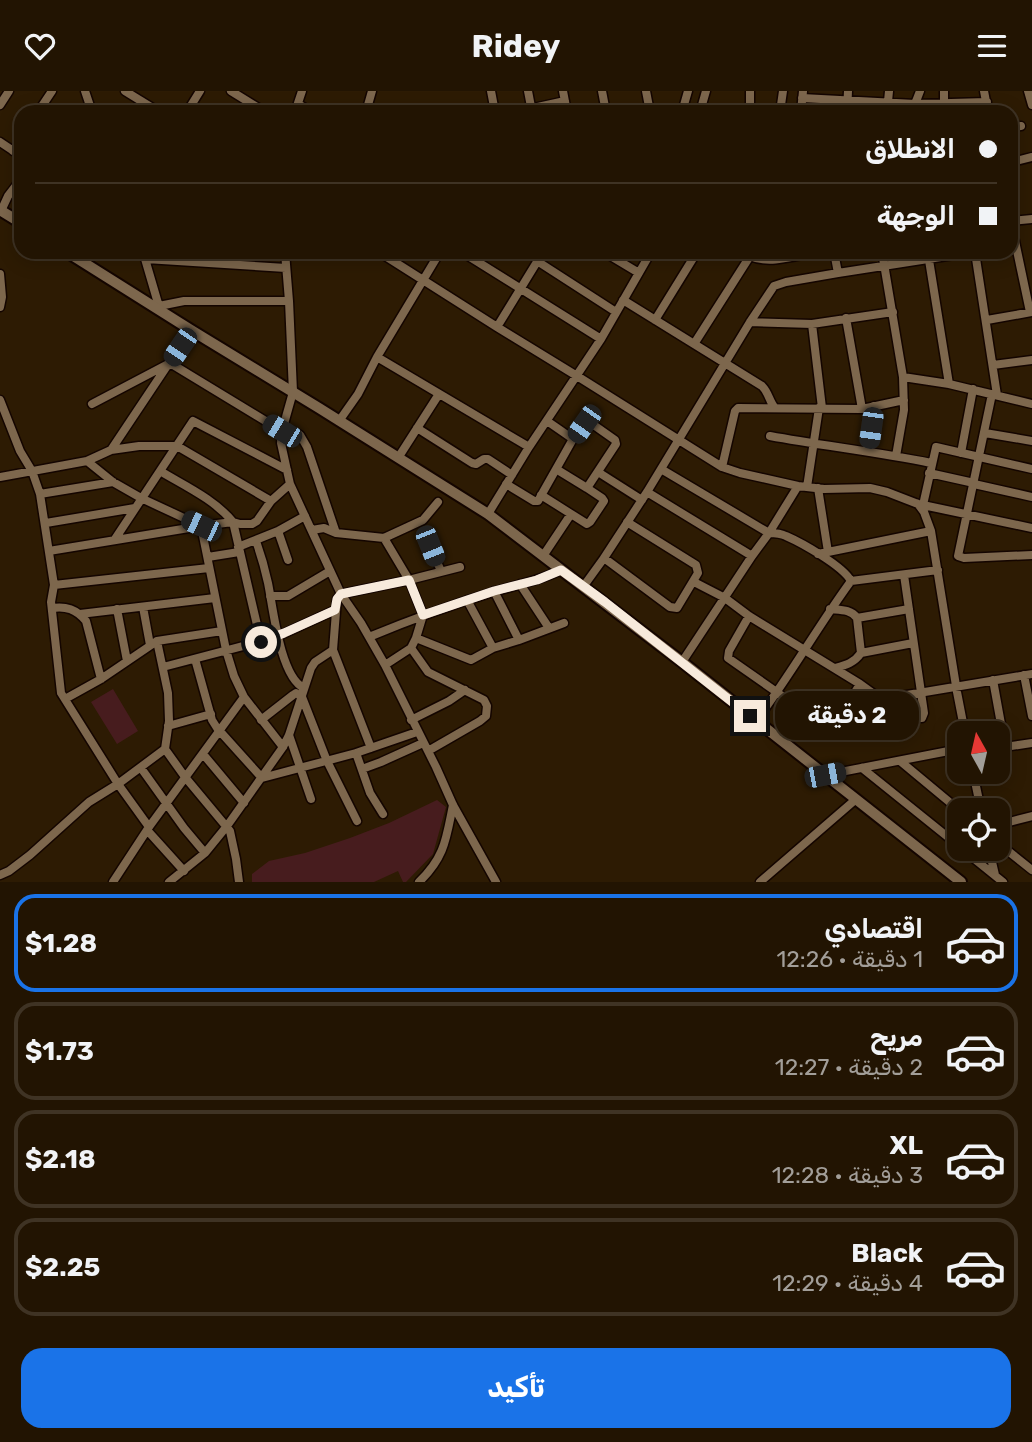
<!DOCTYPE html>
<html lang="ar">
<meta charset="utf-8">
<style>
:root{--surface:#221402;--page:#2a1d0c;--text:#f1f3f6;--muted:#a29e99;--line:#3f3324;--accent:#1a73e8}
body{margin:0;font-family:Rubik,"Noto Sans Arabic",sans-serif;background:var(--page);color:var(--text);direction:rtl;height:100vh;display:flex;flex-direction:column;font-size:26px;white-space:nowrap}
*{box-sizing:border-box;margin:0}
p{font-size:23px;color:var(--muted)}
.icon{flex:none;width:38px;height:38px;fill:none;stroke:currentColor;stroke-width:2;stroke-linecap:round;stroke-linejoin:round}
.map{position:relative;height:791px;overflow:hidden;direction:ltr}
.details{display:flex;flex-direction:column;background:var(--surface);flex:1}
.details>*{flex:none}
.banner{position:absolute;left:14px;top:14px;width:1004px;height:154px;border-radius:21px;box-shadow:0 4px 18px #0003,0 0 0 2px var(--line);direction:rtl;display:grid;align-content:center;height:154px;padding:0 21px;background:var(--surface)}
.needle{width:46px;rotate:352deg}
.fabs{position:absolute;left:947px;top:630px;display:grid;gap:14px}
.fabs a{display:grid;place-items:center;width:63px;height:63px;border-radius:14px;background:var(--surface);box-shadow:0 4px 18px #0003,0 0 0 2px var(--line);font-size:35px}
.end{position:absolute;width:32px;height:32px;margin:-16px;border:9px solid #f7eadc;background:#111;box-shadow:0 0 0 4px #111}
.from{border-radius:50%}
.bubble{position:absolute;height:49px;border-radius:21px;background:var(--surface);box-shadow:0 4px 18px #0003,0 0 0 2px var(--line);font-size:23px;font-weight:700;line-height:49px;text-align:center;direction:rtl}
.car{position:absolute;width:21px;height:42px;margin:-21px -10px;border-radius:9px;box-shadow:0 0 5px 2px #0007;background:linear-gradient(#222 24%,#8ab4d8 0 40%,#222 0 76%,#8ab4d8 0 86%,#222 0)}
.banner b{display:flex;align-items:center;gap:24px;height:66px;font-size:26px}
.banner b+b{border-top:2px solid var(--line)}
.banner i{width:18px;height:18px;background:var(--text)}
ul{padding:12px 0 0;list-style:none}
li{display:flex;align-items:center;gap:21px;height:98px;margin:0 14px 10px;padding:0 7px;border:4px solid var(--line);border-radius:21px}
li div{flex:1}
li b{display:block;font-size:26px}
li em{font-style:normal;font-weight:700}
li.selected{border-color:var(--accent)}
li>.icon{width:63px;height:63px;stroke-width:1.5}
.button{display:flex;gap:14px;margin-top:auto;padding:14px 21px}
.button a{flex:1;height:80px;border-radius:21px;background:var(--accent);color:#fff;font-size:28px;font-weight:700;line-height:80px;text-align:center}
header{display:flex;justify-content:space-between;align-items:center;height:91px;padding:0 21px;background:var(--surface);font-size:32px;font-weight:700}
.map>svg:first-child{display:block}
</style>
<header><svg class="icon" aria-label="menu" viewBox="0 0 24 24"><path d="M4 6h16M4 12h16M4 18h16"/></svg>Ridey<svg class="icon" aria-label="heart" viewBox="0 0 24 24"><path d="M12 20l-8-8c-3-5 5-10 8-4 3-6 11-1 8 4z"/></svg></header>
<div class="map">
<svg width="1032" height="791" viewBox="0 0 1032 791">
<rect width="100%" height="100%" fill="#2d1b03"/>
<!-- green -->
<path fill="#471c1e" d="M113,598L138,640L117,653L91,611Z
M437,709L446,716L433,763L406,791H403L398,780L374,791H252V783L269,770L305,762L350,747L389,732Z"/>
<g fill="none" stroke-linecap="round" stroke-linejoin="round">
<!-- minor casing -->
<g stroke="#140500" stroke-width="11">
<path id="minor" d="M85,0L92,21
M125,0L159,21
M231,0L265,21
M491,0L495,21
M528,0L532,21
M563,0L567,21
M602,0L606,21
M646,0L650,21
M984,0L988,21
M1028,0L1032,14
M802,7L915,13L987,11
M298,13L312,21
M0,14L9,0
M38,21L52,0
M187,21L200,0
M295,21L302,0
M366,21L372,0
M515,21L565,10
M682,21L688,0
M700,21L706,0
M750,21V0
M780,21L783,0
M801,21L803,0
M847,21L848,0
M887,21L889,0
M915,21V13L920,0
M944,21V0
M1012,36L1021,35
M0,51L21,65
M13,60L21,48
M1012,71L1032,66
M1,120L8,105L21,88
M1012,130L1032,128
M1012,136L1030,221
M143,161L160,219
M285,161L289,210L293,301L282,340L281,352L290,393L341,503L361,532L385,574L436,676L453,714L496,791
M379,161L497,236L577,285L722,376L740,382L798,395L824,398L870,397L887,401L918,413L1032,437
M462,161L601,248
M604,161L639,182
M834,161L838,182
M882,161L903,286L904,319L896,365
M975,161L997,304
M750,165C770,174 798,164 818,161
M146,168L286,177
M929,169L949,293
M537,170L616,221
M0,183L2,206L0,216
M623,209L762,295C769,302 769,310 775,317
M159,215L184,210H289
M846,227L862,318
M655,229L697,161
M987,229L1032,221
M750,231L812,233L893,221
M812,233L822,317
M497,236L543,161
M694,253L750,165L749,161
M377,266L529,356
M993,274L1032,269
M903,286L949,293L1032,313
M992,303L958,465L964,467L1032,464
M0,309L20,360L32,380L40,403L54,494L51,511L61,602L118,693L149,736
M92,313L170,272L282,340
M339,330L358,303L377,266L440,161
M283,335L300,344L307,356L336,442
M417,337L472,372L476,373L484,368H488L512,384
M985,342L1032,350
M770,345C824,355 878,361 931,372
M111,359L191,239
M868,360L874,315
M961,362L973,298
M398,367L439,303
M87,370L113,391L141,407L201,435L226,559L234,585L244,606L283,656
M722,376L735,320L738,317L862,318L904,309
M556,378L587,397L616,353L615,349L588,330H586L573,348
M661,378L769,442C775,442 780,442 786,445C802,452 843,475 851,490
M160,380C185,395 214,408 233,431L261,551
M598,381L642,409
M929,382L974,392
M0,386L87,370L111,359L139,355H177L271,410
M506,393L534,410H538L573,348L547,330
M974,393L1032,406
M807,396L819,317
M818,397L828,461
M647,401L752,465
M40,403L113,391
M541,404L587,433L590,431L604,410L602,407L587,397
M918,413L924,421L931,440L957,601L965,642
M923,414L936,356L1032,378
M488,423L529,356L601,248L651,161
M46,432L135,417
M312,439L324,437L336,442L384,447L409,489L423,524L416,547L411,557L385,574
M278,440L288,469
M384,447L423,429L438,411
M115,448L193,330L287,379
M256,450C261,464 265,478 268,492C273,516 280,586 304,597
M430,455L441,480
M238,456L278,440L305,425
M49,460L201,435L233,431L240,433H252L257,430L271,410L290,393
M818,463L931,440
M543,465L571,423
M208,466L239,461
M604,467L670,516L677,517L698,482L696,474L627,431
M694,491L725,507L749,525L860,593L878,606L889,607L1032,583
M520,493L549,537
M54,494L209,477
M583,496L604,467L647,401L750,231L774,195L786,191L838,182L973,161
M494,500L519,549
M270,505H288L330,480
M467,509L493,557
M143,516L150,554
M52,517C66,515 76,518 86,530L101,588
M117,518L127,570
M830,518C840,519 851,518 857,527L861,562C854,572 846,574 835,577
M80,523L215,507
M749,525L729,560L728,567L778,602L830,642L919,627H922L924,622L904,484
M857,527L909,518
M369,546C410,529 451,514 493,501C516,494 539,490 561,479
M416,547L471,569L493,557L519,549L564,532
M157,550L168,602L169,630L165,658L185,686L230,740L236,768L239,791
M411,557L428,581L484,609L487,615L486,625L480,630L428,660
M861,562L913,552
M195,568L212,629L217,637L262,687L356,662L417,641
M682,571L752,465L769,442L798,395
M163,576L274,547L335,519
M1024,584L1032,625
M993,589L1005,655
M65,608L101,588L157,550L222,540
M261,629L293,604L296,602L302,606L327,670L357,730
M411,629L449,610L465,599
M756,630C790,585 818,535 851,490L938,479
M168,635L211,623
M830,642L860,593
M289,644L311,708
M371,657L333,559L337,508L341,503L409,489L460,476
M998,657L1032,652
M356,662L370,702L383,723
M203,663L244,712
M900,670L959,719
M141,677L184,737L205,762
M862,677L959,755
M362,678L381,671L423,652
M973,681L981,719
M825,684L959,658
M998,734L1032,725
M147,739L184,780
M998,752L1032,779
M962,758L1003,791
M989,758L995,784
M0,784L9,780L30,764L89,711L118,693L165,658
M113,791L149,736L244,606
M169,791L205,762L227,735L283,656L289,644L311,577L315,571L333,559
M419,791C445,766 446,748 453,714
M760,791L855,709"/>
</g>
<!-- secondary casing -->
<g stroke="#140500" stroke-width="14">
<path id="secondary" d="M0,119L21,132
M67,161L191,239L319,317L488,423L682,571L961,791"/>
</g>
<!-- minor -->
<use href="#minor" stroke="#7d674d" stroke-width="8"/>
<!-- secondary -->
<use href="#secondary" stroke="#7d674d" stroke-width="10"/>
</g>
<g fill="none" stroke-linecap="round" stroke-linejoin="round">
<!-- route -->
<path stroke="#f7eadc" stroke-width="9" d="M261,551L284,542L335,519L337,508L341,503L409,489L423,524L494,500L537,489L561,479L605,511L750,625"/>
</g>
</svg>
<div class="fabs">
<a><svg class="needle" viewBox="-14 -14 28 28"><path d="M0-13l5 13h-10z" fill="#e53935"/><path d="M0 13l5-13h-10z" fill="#a29e99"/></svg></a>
<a><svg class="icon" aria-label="locate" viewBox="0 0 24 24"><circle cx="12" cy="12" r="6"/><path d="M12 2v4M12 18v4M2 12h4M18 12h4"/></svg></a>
</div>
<i class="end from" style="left:261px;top:551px"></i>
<i class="end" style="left:750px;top:625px"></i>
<div class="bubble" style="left:775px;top:600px;width:144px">2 دقيقة</div>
<i class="car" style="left:180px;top:256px;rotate:214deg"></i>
<i class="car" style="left:584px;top:333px;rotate:215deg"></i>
<i class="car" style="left:871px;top:337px;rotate:188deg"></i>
<i class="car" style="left:282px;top:340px;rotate:301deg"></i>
<i class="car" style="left:201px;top:435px;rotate:295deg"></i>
<i class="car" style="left:430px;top:455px;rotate:158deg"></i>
<i class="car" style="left:825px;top:684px;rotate:79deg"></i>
<div class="banner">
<b><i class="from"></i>الانطلاق</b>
<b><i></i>الوجهة</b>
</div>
</div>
<section class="details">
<ul>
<li class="selected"><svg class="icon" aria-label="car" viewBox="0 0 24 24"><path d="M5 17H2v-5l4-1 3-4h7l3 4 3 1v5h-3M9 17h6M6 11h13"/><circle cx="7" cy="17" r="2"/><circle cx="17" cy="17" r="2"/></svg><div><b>اقتصادي</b><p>1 دقيقة · 12:26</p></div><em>$1.28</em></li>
<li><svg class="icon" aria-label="car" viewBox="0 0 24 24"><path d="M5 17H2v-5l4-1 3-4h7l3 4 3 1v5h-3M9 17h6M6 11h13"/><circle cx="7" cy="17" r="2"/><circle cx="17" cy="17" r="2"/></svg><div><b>مريح</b><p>2 دقيقة · 12:27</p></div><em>$1.73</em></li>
<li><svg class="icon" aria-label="car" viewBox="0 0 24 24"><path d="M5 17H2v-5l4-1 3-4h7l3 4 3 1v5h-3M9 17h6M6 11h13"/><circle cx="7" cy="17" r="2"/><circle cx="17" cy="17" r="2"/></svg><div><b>XL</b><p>3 دقيقة · 12:28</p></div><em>$2.18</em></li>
<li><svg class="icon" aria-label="car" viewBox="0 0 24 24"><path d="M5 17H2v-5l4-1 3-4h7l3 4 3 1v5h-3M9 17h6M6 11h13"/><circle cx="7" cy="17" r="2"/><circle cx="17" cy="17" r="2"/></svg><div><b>Black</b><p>4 دقيقة · 12:29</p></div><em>$2.25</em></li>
</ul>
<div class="button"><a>تأكيد</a></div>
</section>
